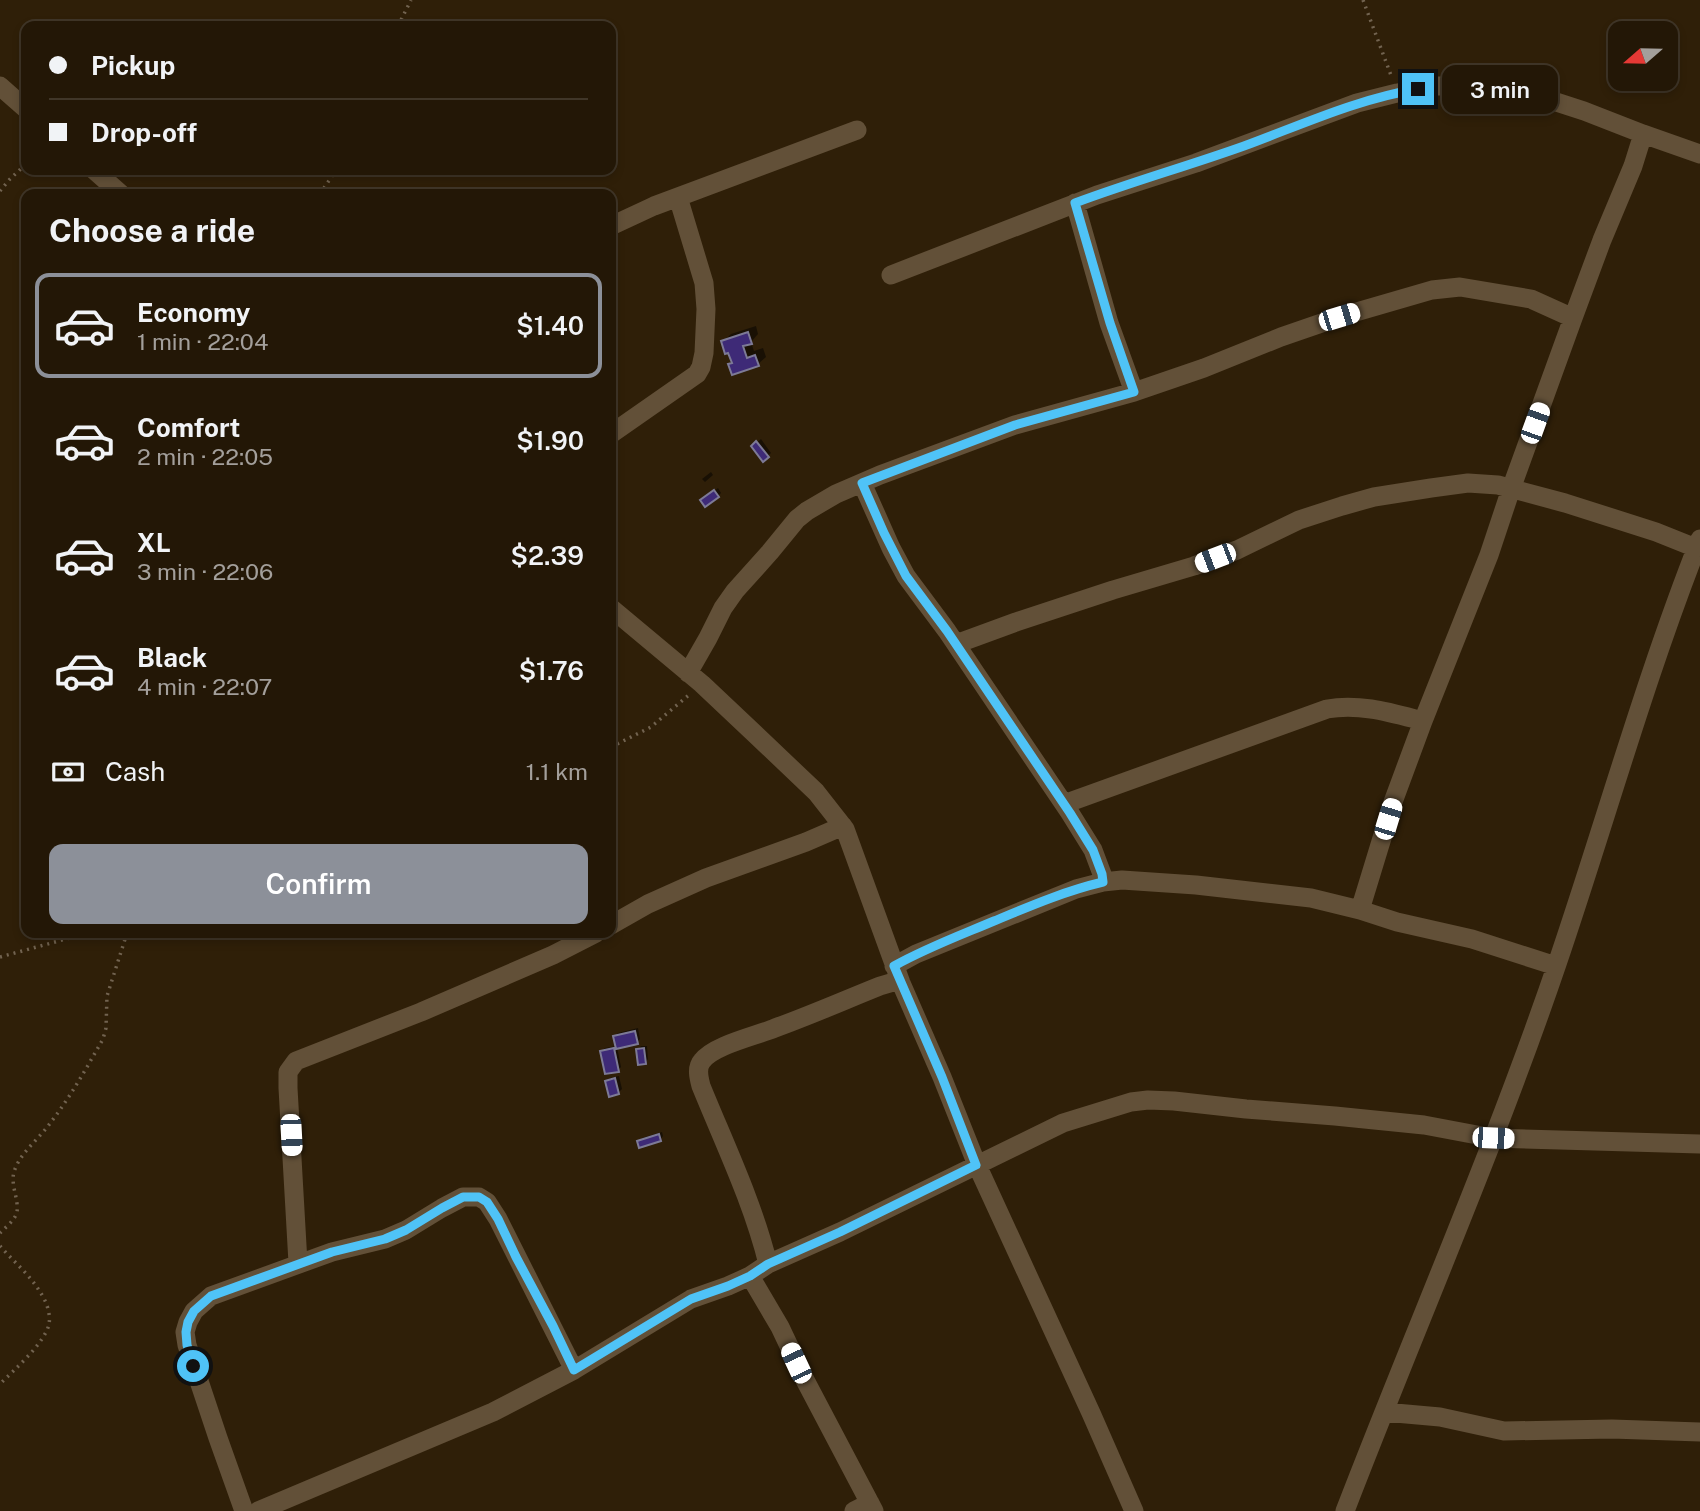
<!DOCTYPE html>
<meta charset="utf-8">
<style>
:root{--surface:#231706;--page:#2f2414;--text:#f1f3f6;--muted:#a39f9b;--line:#403628;--accent:#8c9099}
body{margin:0;font-family:"Public Sans",sans-serif;background:var(--page);color:var(--text);height:100vh;display:flex;flex-direction:column;font-size:26px;white-space:nowrap}
*{box-sizing:border-box;margin:0}
p{font-size:23px;color:var(--muted)}
.icon{flex:none;width:38px;height:38px;fill:none;stroke:currentColor;stroke-width:2;stroke-linecap:round;stroke-linejoin:round}
.map{position:relative;flex:1;overflow:hidden}
.sheet{position:absolute;left:21px;top:189px;width:595px;height:749px;display:flex;flex-direction:column;background:var(--surface);border-radius:14px;box-shadow:0 4px 10px #0003,0 0 0 2px var(--line)}
.sheet>*{flex:none}
.guide{position:absolute;left:21px;top:21px;width:595px;height:154px;border-radius:14px;box-shadow:0 4px 10px #0003,0 0 0 2px var(--line);display:grid;align-content:center;height:154px;padding:0 28px;background:var(--surface)}
.needle{width:46px;rotate:250deg}
.buttons{position:absolute;left:1608px;top:21px;display:grid;gap:14px}
.buttons a{display:grid;place-items:center;width:70px;height:70px;border-radius:14px;background:var(--surface);box-shadow:0 4px 10px #0003,0 0 0 2px var(--line);font-size:35px}
.end{position:absolute;width:32px;height:32px;margin:-16px;border:9px solid #4fc3f7;background:#111;box-shadow:0 0 0 4px #111}
.from{border-radius:50%}
.bubble{position:absolute;height:49px;border-radius:14px;background:var(--surface);box-shadow:0 4px 10px #0003,0 0 0 2px var(--line);font-size:23px;font-weight:600;line-height:49px;text-align:center}
.car{position:absolute;width:21px;height:42px;margin:-21px -10px;border-radius:9px;box-shadow:0 0 5px 2px #0007;background:linear-gradient(#fff 24%,#345 0 40%,#fff 0 76%,#345 0 86%,#fff 0)}
.guide b{display:flex;align-items:center;gap:24px;height:66px;font-size:26px}
.guide b+b{border-top:2px solid var(--line)}
.guide i{width:18px;height:18px;background:var(--text)}
ul{padding:0;list-style:none}
li{display:flex;align-items:center;gap:21px;height:105px;margin:0 14px 10px;padding:0 14px;border:4px solid transparent;border-radius:14px}
li div{flex:1}
li b{display:block;font-size:26px}
li em{font-style:normal;font-weight:600}
li.on{border-color:var(--accent)}
li>.icon{width:63px;height:63px;stroke-width:1.5}
h2{padding:0 28px;font-size:32px;line-height:84px}
.pay{display:flex;align-items:center;gap:18px;height:77px;padding:0 28px;font-size:26px}
.pay p{margin-inline-start:auto}
.cta{display:flex;gap:14px;margin-top:auto;padding:14px 28px}
.cta a{flex:1;height:80px;border-radius:14px;background:var(--accent);color:#fff;font-size:28px;font-weight:600;line-height:80px;text-align:center}
.map>svg:first-child{display:block}
</style>
<div class="map">
<svg width="1700" height="1511" viewBox="0 0 1700 1511">
<rect width="100%" height="100%" fill="#2f1f08"/>
<!-- shadow -->
<path fill="#0007" d="M756,326L758,334L751,342L754,351L763,348L766,357L758,364L733,362L723,342L731,334Z
M761,439L771,453L764,459L753,446Z
M711,472L713,475L705,482L702,479Z
M718,488L721,493L718,496L706,497Z
M638,1028L640,1039L637,1042L617,1047L621,1067L618,1070L602,1052L605,1048L617,1046L614,1037L618,1033Z
M641,1046H647L648,1059L645,1063L638,1050Z
M619,1076L622,1089L618,1093L607,1082L610,1078Z
M662,1132L663,1136L660,1140L639,1141L642,1138Z"/>
<!-- building -->
<path fill="#3e2a77" stroke="#7d7a96" stroke-width="2" d="M748,332L752,344L743,346L747,358L755,355L759,366L732,375L728,364L732,363L728,353L725,354L721,341Z
M756,441L769,457L763,462L751,446Z
M714,490L719,497L705,507L700,500Z
M635,1031L638,1044L616,1049L613,1036Z
M614,1048L619,1072L605,1074L600,1051Z
M644,1048L646,1064L638,1065L636,1049Z
M615,1078L619,1094L609,1097L605,1081Z
M659,1134L661,1141L639,1148L637,1141Z"/>
<g fill="none" stroke-linecap="round" stroke-linejoin="round">
<!-- path -->
<path stroke="#726350" stroke-width="3.5" stroke-dasharray="2 5" stroke-linecap="butt" d="M1363,0L1392,78
M398,26L411,0
M0,191L9,180L26,164
M320,194L336,170
M611,747L651,727L690,694
M0,957L88,933
M0,1233C6,1227 15,1220 17,1212C19,1198 9,1183 15,1169C22,1151 40,1138 51,1122C71,1096 87,1067 103,1039L106,1028L107,996L127,933
M0,1246C13,1261 30,1275 40,1292C46,1300 51,1314 49,1324C45,1343 14,1370 0,1384"/>
<!-- minor -->
<path stroke="#625038" stroke-width="19" d="M0,86L26,109
M94,170L121,194
M1075,203L1109,323L1134,392
M611,226L654,206L857,130
M891,275L1097,195L1196,163L1357,103L1397,93L1438,86H1465L1495,88L1547,99L1584,111L1643,134L1700,154
M611,434L697,374L701,367L704,353L706,309L704,283L678,197
M862,483L891,548L906,576L947,631L1070,813L1093,850L1102,874L1103,882
M611,608L702,684L755,734L816,792L845,829L901,983L942,1077L977,1165L1091,1413L1134,1511
M956,644L1016,622L1113,590L1194,566L1237,550L1299,520L1342,506L1374,497L1431,488L1468,483L1498,485L1565,503L1656,532L1696,548
M688,673L708,638L723,608L735,591L770,552L797,519L807,511L836,494L880,475L1015,425L1134,392L1204,368L1281,337L1339,317L1432,290L1460,287L1531,299L1573,318
M1064,804L1327,709C1360,703 1392,713 1423,721
M1360,910L1393,802L1423,721L1489,555L1511,489L1573,318L1602,240L1633,166L1643,134
M611,925L648,904L706,878L806,842L843,826
M894,966L916,954L1076,889L1103,882L1122,880L1196,885L1311,898L1360,910L1397,922L1472,939L1556,966
M298,1263L288,1088V1072L296,1061L421,1012L553,955L596,933
M768,1264C753,1203 725,1145 701,1086C699,1078 696,1068 702,1061C714,1045 756,1036 775,1028C811,1015 845,1000 880,986L897,981L901,983
M750,1276L780,1327L805,1380L874,1511
M1384,1412L1440,1417L1504,1431L1612,1429L1700,1432
M244,1511L218,1438L187,1345L185,1332L188,1322L194,1311L211,1296L332,1252L385,1239L406,1230L442,1208L463,1197H479L487,1202L498,1219L574,1370
M258,1511L493,1412L574,1370L691,1299L728,1286L750,1276L768,1264L840,1232L1063,1123L1131,1102L1148,1100L1174,1101L1246,1109L1335,1116L1424,1125L1493,1138L1700,1144
M854,1511L870,1503
M1345,1511C1415,1329 1494,1149 1557,964C1605,823 1645,678 1700,539"/>
</g>
<g fill="none" stroke-linecap="round" stroke-linejoin="round">
<!-- route -->
<path stroke="#4fc3f7" stroke-width="9" d="M193,1366L187,1345L186,1332L188,1322L194,1311L211,1296L332,1252L385,1239L406,1230L442,1208L463,1197H479L487,1202L498,1219L516,1257L553,1326L574,1370L691,1299L728,1286L750,1276L768,1264L840,1232L976,1165L942,1077L894,966C926,948 961,935 994,921C1030,906 1065,891 1103,882L1102,874L1093,850L1070,813L947,631L906,576L884,533L862,483L1015,425L1134,392L1110,323L1075,203C1131,182 1188,166 1244,146C1301,125 1357,99 1418,89"/>
</g>
</svg>
<div class="buttons">
<a><svg class="needle" viewBox="-14 -14 28 28"><path d="M0-13l5 13h-10z" fill="#e53935"/><path d="M0 13l5-13h-10z" fill="#a39f9b"/></svg></a>
</div>
<i class="end from" style="left:193px;top:1366px"></i>
<i class="end" style="left:1418px;top:89px"></i>
<div class="bubble" style="left:1442px;top:65px;width:116px">3 min</div>
<i class="car" style="left:1339px;top:317px;rotate:73deg"></i>
<i class="car" style="left:1535px;top:423px;rotate:20deg"></i>
<i class="car" style="left:1215px;top:558px;rotate:249deg"></i>
<i class="car" style="left:1388px;top:819px;rotate:17deg"></i>
<i class="car" style="left:291px;top:1135px;rotate:177deg"></i>
<i class="car" style="left:1493px;top:1138px;rotate:92deg"></i>
<i class="car" style="left:796px;top:1363px;rotate:335deg"></i>
<div class="guide">
<b><i class="from"></i>Pickup</b>
<b><i></i>Drop-off</b>
</div>
<section class="sheet">
<h2>Choose a ride</h2>
<ul>
<li class="on"><svg class="icon" aria-label="car" viewBox="0 0 24 24"><path d="M5 17H2v-5l4-1 3-4h7l3 4 3 1v5h-3M9 17h6M6 11h13"/><circle cx="7" cy="17" r="2"/><circle cx="17" cy="17" r="2"/></svg><div><b>Economy</b><p>1 min · 22:04</p></div><em>$1.40</em></li>
<li><svg class="icon" aria-label="car" viewBox="0 0 24 24"><path d="M5 17H2v-5l4-1 3-4h7l3 4 3 1v5h-3M9 17h6M6 11h13"/><circle cx="7" cy="17" r="2"/><circle cx="17" cy="17" r="2"/></svg><div><b>Comfort</b><p>2 min · 22:05</p></div><em>$1.90</em></li>
<li><svg class="icon" aria-label="car" viewBox="0 0 24 24"><path d="M5 17H2v-5l4-1 3-4h7l3 4 3 1v5h-3M9 17h6M6 11h13"/><circle cx="7" cy="17" r="2"/><circle cx="17" cy="17" r="2"/></svg><div><b>XL</b><p>3 min · 22:06</p></div><em>$2.39</em></li>
<li><svg class="icon" aria-label="car" viewBox="0 0 24 24"><path d="M5 17H2v-5l4-1 3-4h7l3 4 3 1v5h-3M9 17h6M6 11h13"/><circle cx="7" cy="17" r="2"/><circle cx="17" cy="17" r="2"/></svg><div><b>Black</b><p>4 min · 22:07</p></div><em>$1.76</em></li>
</ul>
<div class="pay"><svg class="icon" aria-label="cash" viewBox="0 0 24 24"><path d="M3 7h18v10H3z"/><circle cx="12" cy="12" r="2"/></svg>Cash<p>1.1 km</p></div>
<div class="cta"><a>Confirm</a></div>
</section>
</div>
